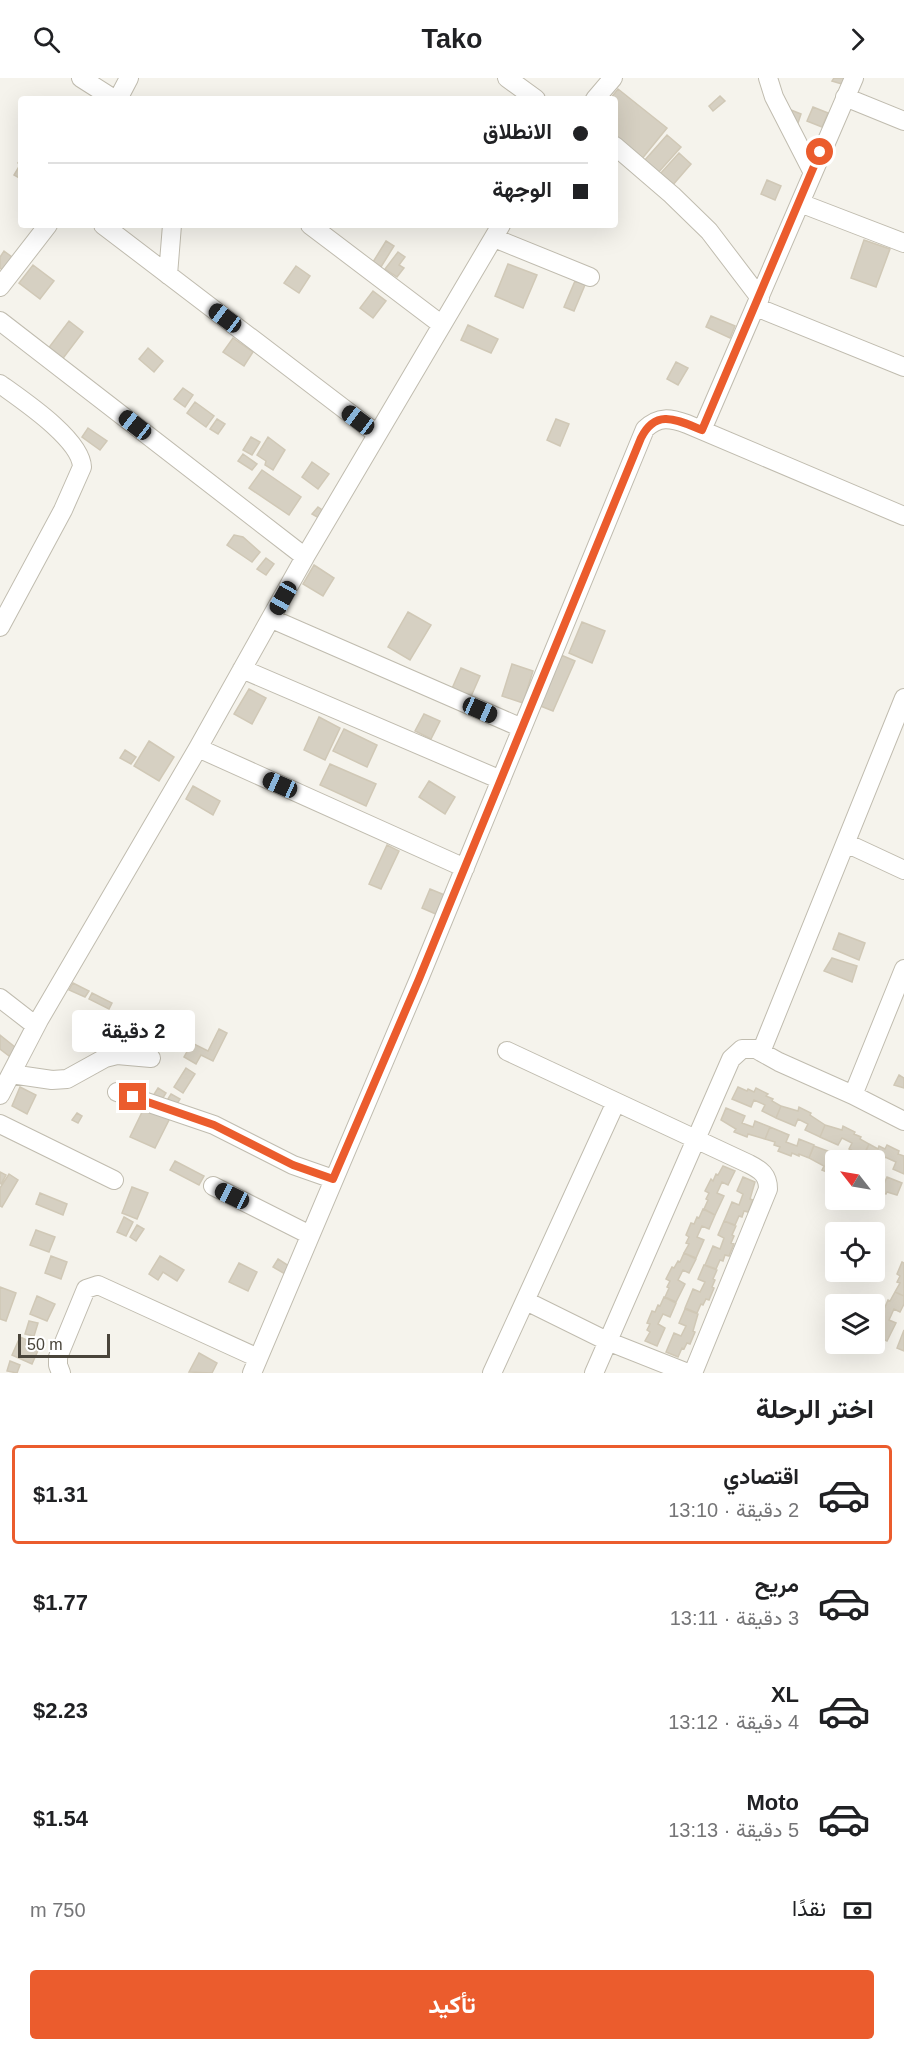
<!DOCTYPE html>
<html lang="ar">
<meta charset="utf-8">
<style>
:root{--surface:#fff;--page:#f2f2f2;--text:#202124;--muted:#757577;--line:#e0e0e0;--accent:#eb5c2d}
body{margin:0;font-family:Helvetica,Vazirmatn,sans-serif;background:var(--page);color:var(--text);direction:rtl;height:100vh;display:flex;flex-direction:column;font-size:22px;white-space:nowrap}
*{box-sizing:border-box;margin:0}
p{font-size:20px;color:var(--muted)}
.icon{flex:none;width:33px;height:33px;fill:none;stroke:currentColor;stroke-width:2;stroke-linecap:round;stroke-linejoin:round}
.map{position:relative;height:1295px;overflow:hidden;direction:ltr}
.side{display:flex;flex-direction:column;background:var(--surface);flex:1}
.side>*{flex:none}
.top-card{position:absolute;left:18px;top:18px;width:600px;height:132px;border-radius:6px;box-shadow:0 6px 24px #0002;direction:rtl;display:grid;align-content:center;height:132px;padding:0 30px;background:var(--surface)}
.needle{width:39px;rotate:301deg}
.controls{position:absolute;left:825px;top:1072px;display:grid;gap:12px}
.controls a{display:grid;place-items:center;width:60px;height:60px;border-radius:6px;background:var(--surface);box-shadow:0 6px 24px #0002;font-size:30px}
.scale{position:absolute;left:18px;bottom:15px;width:92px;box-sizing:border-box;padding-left:6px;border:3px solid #49443a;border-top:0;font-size:16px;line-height:21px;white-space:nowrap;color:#49443a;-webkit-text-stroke:4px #fff;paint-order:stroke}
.end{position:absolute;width:27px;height:27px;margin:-14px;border:8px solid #eb5c2d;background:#fff;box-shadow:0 0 0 3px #fff}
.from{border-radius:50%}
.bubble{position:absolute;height:42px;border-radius:6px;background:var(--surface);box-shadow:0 6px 24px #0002;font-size:20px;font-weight:700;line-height:42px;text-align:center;direction:rtl}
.car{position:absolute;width:18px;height:36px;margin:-18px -9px;border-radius:8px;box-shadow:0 0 4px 2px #0007;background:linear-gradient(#222 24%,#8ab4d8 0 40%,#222 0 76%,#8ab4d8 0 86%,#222 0)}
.top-card b{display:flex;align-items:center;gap:21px;height:57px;font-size:22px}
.top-card b+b{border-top:2px solid var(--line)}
.top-card i{width:15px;height:15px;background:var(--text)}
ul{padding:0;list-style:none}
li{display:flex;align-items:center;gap:18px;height:99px;margin:0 12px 9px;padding:0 18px;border:3px solid transparent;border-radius:6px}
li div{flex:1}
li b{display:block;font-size:22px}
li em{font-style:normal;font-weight:700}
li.selected{border-color:var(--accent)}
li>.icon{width:54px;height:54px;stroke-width:1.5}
h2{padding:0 30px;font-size:27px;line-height:72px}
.pay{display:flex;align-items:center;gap:15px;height:66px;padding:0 30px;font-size:22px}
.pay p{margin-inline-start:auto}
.primary-button{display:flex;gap:12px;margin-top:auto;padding:12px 30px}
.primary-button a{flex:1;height:69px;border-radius:6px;background:var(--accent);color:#fff;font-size:24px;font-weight:700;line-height:69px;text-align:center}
header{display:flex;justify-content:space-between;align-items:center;height:78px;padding:0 30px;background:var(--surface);font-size:27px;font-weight:700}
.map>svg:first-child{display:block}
</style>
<header><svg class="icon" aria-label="forward" viewBox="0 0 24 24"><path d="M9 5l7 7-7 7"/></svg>Tako<svg class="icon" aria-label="search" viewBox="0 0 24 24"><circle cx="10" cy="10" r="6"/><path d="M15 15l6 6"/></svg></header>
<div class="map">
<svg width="904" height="1295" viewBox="0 0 904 1295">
<rect width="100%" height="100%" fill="#f5f3ec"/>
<!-- building -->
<path fill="#d6d0c2" stroke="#d0c8b6" stroke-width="1.5" d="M834,0H844L842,6L832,3Z
M618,11L667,50L641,82L615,62V21H610Z
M720,18L725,23L713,33L709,28Z
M813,29L828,35L822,49L807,43Z
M791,32L801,36L798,45L788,41Z
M667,57L681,69L657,96L644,83Z
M679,75L691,86L672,108L660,96Z
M21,81V101L14,97L20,87L18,85Z
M767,102L781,108L775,122L761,116Z
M864,162L890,171L876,209L851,200Z
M386,163L394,168L381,189L373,184Z
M4,173L16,182L6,195L0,190V179Z
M398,174L405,179L399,187L404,190L397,199L385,191Z
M508,186L537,197L523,230L495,218Z
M33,187L54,203L40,221L19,205Z
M296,188L310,198L299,215L284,205Z
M575,203L585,207L574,233L564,229Z
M373,213L386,223L373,240L360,230Z
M711,238L735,248L730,260L706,249Z
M69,243L83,254L61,283L47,272Z
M468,247L498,261L491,275L461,262Z
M233,260L253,274L244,288L223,274Z
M148,270L163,283L154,294L139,281Z
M676,284L688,290L678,307L667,301Z
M183,310L193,317L185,329L174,321Z
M195,324L214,338L206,349L187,335Z
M217,341L225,346L218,356L210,351Z
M556,341L569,346L560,368L547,362Z
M88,350L107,363L100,372L82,359Z
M251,359L260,364L252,377L243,372Z
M268,359L285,372L273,392L265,387L266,383L257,377Z
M243,376L257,386L252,392L238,383Z
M312,384L329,396L318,411L302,399Z
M262,392L301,419L289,437L249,410Z
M318,429L324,433L319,440L312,436Z
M234,457L243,459L260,474L252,484L227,467Z
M266,480L274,486L266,497L257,491Z
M314,487L334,500L323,518L303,506Z
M408,534L431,547L410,582L388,569Z
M582,544L605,553L592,585L569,575Z
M561,577L575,583L553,633L538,627Z
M512,586L533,593L523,625L502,618Z
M461,590L480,598L469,623L450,615Z
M249,611L266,620L252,646L234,636Z
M424,636L440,643L431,661L415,653Z
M319,639L340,650L325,682L304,672Z
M344,651L377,667L367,689L333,673Z
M149,663L174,679L159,703L134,688Z
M125,672L136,679L131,686L120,680Z
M330,686L376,706L366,728L320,707Z
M429,703L455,719L445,736L419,719Z
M193,708L220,723L213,737L186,721Z
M387,767L399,773L381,811L369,806Z
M430,811L447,818L438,837L422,830Z
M839,855L865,865L859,882L833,871Z
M832,880L857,888L852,904L824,893Z
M73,905L89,913L85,919L69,912Z
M92,915L112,925L109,931L89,921Z
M219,951L227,955L213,983L201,977L196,986L184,979L192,965L208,973Z
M0,957L20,973L13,981L0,971Z
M186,990L195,996L183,1015L174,1009Z
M899,997L904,1000V1010L894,1007Z
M20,1009L36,1017L27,1036L12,1028Z
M738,1009L747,1013L748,1011L754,1014L756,1010L768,1016L766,1018L773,1021L772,1023L781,1028L776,1040L762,1033L765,1027L754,1022L751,1029L732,1021Z
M158,1010L166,1015L161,1023L153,1018Z
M171,1016L180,1021L175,1029L166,1024Z
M145,1028L170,1040L155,1070L130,1059Z
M781,1028L798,1033L799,1029L811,1035L810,1037L825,1047L820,1059L805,1052L808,1046L798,1041L795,1048L776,1040Z
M726,1030L745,1038L742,1045L753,1049L755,1043L770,1049L765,1061L748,1056L747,1059L734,1054L736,1051L721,1042Z
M77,1035L82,1038L78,1045L72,1042Z
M825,1047L842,1052L843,1048L855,1054L854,1056L861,1059L860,1061L869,1066L863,1078L849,1071L852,1065L842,1060L838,1067L820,1059Z
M770,1049L789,1057L786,1064L797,1068L799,1061L814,1067L809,1080L799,1076V1078L792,1075L791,1078L778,1073L780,1069L774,1067L775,1064L765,1061Z
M869,1066L878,1071L879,1068L885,1071L887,1067L899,1073L898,1076L904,1078V1096L893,1091L896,1084L885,1079L882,1086L864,1078Z
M814,1068L833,1075L830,1083L836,1085L834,1097L822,1092L824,1088L809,1080Z
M175,1083L204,1098L199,1107L170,1092Z
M723,1088L735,1093L728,1107L722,1104L717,1115L724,1118L715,1137L704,1131L708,1122L706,1121L709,1115L705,1113L711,1101L713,1103L716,1096L718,1097Z
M0,1094L6,1097L1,1106L0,1105Z
M9,1096L18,1102L2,1129L0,1128V1110Z
M743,1099L755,1104L750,1121L753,1122L748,1134L744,1133L742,1139L739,1138L735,1147L724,1143L732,1124L739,1127L743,1116L737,1113Z
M887,1099L902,1105L897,1117L887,1114L886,1116L879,1113L878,1115L874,1114V1102L884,1106Z
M132,1109L148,1115L137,1141L122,1135Z
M40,1115L67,1126L63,1137L36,1126Z
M703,1131L715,1137L709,1151L702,1148L697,1159L704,1162L696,1180L684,1175L689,1166L686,1165L689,1159L686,1157L691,1145L694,1146L697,1139L699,1140Z
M124,1139L133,1144L126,1158L117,1154Z
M724,1143L736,1148L732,1157L734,1158L731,1165L734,1166L729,1178L725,1177L723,1183L720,1182L716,1191L705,1187L713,1168L720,1171L724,1160L718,1157Z
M137,1147L144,1151L136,1163L130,1159Z
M36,1152L55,1159L49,1174L30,1167Z
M684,1175L696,1181L689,1195L683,1192L678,1202L685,1206L676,1224L665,1219L669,1210L667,1209L670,1203L666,1201L672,1189L674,1190L678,1183L680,1184Z
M51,1178L67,1184L61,1201L45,1195Z
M160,1178L184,1192L177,1203L163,1194L158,1202L149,1196Z
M278,1181L289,1188L285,1196L273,1189Z
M902,1184L904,1185V1218L895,1214L900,1205L897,1204L900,1198L897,1196Z
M239,1185L257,1194L248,1213L229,1204Z
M704,1187L717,1192L713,1201L715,1202L712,1209L714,1210L709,1222L706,1221L703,1227L701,1226L697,1235L685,1230L693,1211L700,1214L705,1204L698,1201Z
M0,1209L16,1215L6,1243L0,1241Z
M895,1214L904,1218V1226L900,1234L894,1231L889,1242L896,1245L887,1263L876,1258L880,1249L878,1248L881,1242L877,1240L883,1228L885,1229L888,1222L890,1223Z
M37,1218L55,1226L47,1243L30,1236Z
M664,1219L676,1225L670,1239L663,1236L658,1246L665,1250L657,1268L645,1263L650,1254L647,1252L650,1246L647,1245L652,1233L655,1234L658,1227L660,1228Z
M685,1231L698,1236L693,1253L695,1254L690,1266L687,1265L684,1271L682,1270L678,1279L666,1274L674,1255L681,1258L686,1248L679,1245Z
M29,1243L38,1245L34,1258L25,1256Z
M904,1252V1273L897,1270Z
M20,1259L40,1268L32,1286L12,1277Z
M199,1275L217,1285L212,1295L189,1294Z
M10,1283L20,1287L17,1295L7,1293Z"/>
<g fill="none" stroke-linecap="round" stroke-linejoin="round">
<!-- minor casing -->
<g stroke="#c0bcaf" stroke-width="20">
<path id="minor" d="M81,0L114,21
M507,0L536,21
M768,0L774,19L812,93
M845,19L904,43
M118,21L129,0
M595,21L613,0
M615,68L672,117L709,153L760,220
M800,125L904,165
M103,147L377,356
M310,147L442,247
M494,160L590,199
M168,197L172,147
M0,209L48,147
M756,229L904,289
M0,243L305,479
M0,306C22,322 81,361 82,389L63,432L0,549
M702,352L854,0
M272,541L522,650
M242,591L501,702
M904,620L761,974L779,984L853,1017L904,1043
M198,670L465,790
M846,765L904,792
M0,920L36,948
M507,973L749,1086C761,1092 768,1097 768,1111L693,1295
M11,996L52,1002L67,1001L105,980L117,977L151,980
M117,1014L214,1047L293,1087L333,1101
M0,1017L39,942L198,670L305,479L501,147
M853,1017L904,891
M0,1046L114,1102
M213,1108L310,1157
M526,1223L607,1263L688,1295
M61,1295L58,1287V1279L86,1211L98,1207L258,1280
M252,1295L419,901L645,351C659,338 670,340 687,346L904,438
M492,1295L616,1024
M594,1295L731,981L742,971H756L761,974"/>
</g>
<!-- minor -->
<use href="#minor" stroke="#fff" stroke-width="18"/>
</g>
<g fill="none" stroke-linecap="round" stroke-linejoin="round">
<!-- route -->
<path stroke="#eb5c2d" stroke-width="8" d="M133,1019L214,1047L293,1087L333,1101L419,901L641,360C656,330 677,342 702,352L820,74"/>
</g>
</svg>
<div class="controls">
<a><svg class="needle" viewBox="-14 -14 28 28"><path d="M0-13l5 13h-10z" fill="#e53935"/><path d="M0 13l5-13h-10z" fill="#757577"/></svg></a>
<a><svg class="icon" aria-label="locate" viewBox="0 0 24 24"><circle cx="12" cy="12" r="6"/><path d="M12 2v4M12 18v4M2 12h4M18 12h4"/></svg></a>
<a><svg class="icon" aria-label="layers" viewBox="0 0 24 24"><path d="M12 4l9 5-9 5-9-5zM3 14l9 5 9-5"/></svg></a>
</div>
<div class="scale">50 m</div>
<i class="end from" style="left:820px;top:74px"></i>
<i class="end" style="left:133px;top:1019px"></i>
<div class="bubble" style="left:72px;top:932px;width:123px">2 دقيقة</div>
<i class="car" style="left:225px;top:240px;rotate:307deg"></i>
<i class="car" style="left:358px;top:342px;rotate:307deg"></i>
<i class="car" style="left:135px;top:347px;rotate:308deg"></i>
<i class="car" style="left:283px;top:520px;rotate:209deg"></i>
<i class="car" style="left:480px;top:632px;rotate:114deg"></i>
<i class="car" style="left:280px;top:707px;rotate:294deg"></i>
<i class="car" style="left:232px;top:1118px;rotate:296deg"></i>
<div class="top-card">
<b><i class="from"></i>الانطلاق</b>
<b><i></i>الوجهة</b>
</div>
</div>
<section class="side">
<h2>اختر الرحلة</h2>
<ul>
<li class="selected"><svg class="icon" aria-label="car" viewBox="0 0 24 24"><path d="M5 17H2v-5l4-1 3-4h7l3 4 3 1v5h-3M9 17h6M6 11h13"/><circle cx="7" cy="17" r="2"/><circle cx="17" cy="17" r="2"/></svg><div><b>اقتصادي</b><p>2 دقيقة · 13:10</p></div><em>$1.31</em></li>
<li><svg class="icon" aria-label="car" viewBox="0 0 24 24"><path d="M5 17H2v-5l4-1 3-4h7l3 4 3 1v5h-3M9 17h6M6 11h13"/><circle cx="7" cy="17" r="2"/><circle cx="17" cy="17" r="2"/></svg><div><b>مريح</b><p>3 دقيقة · 13:11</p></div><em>$1.77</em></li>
<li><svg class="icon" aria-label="car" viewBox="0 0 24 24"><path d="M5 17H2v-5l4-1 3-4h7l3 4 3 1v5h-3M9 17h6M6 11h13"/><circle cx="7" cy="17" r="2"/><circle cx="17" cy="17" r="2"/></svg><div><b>XL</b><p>4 دقيقة · 13:12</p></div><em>$2.23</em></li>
<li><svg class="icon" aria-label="car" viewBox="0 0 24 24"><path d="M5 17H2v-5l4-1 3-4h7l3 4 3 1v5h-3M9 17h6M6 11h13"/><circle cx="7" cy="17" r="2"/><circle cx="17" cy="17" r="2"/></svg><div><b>Moto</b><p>5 دقيقة · 13:13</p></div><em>$1.54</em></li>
</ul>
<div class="pay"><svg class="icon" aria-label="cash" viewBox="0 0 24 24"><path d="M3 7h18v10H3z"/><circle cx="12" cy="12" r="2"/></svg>نقدًا<p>750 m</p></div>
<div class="primary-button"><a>تأكيد</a></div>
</section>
